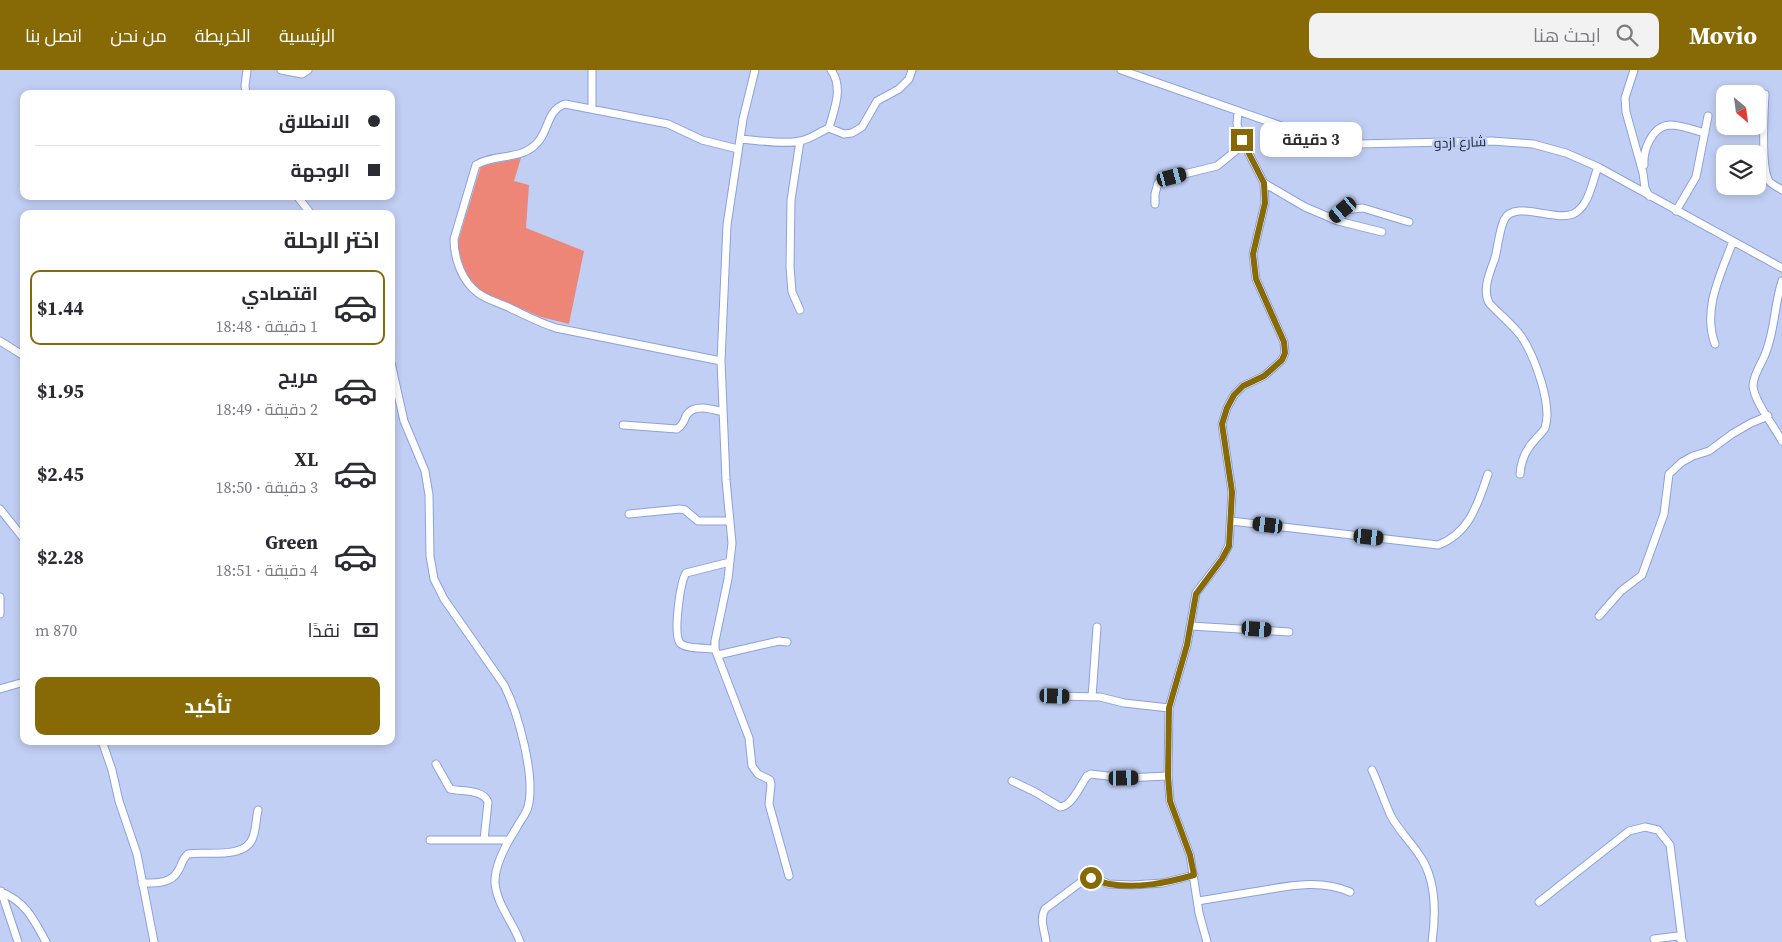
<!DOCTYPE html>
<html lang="ar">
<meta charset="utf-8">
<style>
:root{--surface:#fff;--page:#f2f2f3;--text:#2b2b33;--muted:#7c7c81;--line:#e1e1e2;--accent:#876a06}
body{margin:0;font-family:"Source Serif 4",Cairo,serif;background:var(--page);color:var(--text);direction:rtl;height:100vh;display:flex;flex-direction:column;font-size:19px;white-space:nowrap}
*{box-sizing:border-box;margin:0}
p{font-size:16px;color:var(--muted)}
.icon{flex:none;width:28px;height:28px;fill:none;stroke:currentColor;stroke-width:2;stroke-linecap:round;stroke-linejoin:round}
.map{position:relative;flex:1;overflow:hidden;direction:ltr}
.panel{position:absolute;left:20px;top:140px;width:375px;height:535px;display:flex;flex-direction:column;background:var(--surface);border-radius:10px;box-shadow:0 2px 8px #0003;direction:rtl}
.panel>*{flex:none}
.banner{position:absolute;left:20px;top:20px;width:375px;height:110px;border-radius:10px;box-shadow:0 2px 8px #0003;direction:rtl;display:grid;align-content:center;height:110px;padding:0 15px;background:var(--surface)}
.needle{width:32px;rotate:151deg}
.controls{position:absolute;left:1716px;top:15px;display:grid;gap:10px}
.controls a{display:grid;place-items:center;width:50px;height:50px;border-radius:10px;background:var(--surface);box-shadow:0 2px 8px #0003;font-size:25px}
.end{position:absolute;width:22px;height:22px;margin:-11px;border:6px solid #876a06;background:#fff;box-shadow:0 0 0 2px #fff}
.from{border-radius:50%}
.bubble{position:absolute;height:35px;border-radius:10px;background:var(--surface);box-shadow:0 2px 8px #0003;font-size:16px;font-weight:700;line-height:35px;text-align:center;direction:rtl}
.car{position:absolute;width:15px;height:30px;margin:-15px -8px;border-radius:6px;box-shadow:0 0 4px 1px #0007;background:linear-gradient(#222 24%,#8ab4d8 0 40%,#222 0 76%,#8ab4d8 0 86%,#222 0)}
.banner b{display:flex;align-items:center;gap:18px;height:48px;font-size:19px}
.banner b+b{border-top:1px solid var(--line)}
.banner i{width:12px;height:12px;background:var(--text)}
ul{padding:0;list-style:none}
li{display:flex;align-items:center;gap:15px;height:75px;margin:0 10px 8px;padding:0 5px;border:2px solid transparent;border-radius:10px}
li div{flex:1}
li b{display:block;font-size:19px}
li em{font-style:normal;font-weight:700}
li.selected{border-color:var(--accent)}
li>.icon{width:45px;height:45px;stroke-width:1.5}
h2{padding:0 15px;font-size:22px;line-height:60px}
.pay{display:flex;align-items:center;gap:12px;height:55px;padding:0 15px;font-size:19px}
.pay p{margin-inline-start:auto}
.cta{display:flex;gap:10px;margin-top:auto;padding:10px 15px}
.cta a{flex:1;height:58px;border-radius:10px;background:var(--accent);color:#fff;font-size:20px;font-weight:700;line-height:58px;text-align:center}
header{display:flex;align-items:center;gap:30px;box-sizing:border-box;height:70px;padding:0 25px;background:var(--accent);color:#fff}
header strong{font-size:24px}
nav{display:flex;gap:28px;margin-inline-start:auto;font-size:18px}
.search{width:350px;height:45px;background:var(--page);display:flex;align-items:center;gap:12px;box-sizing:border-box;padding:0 18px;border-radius:10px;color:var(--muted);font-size:19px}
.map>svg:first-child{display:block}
</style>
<header>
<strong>Movio</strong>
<div class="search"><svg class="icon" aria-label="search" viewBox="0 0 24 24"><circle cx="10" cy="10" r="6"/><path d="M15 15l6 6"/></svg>ابحث هنا</div>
<nav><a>الرئيسية</a><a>الخريطة</a><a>من نحن</a><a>اتصل بنا</a></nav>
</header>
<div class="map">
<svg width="1782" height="872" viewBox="0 0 1782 872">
<rect width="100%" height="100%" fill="#c1cff4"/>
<!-- green -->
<path fill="#ee8678" d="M521,88L514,111L529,115L526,158L584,181L569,254L541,247L480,221L472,213L464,199L457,175L481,96Z"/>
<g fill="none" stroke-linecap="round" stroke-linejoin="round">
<!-- minor casing -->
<g stroke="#8ca1dc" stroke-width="9">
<path id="minor" d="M281,0L302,4L308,0
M755,0L743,49L727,155L721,291L726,410L732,473L728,509L715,571V579L749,668L752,696L758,704L770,710L771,715L769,734L789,806
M1121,0L1293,60L1325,69L1357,74L1492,71L1533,74L1566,83L1598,97L1782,198
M1634,0L1625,28L1626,42L1643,103L1645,118L1649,126
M246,24L245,16L247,0
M1765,24C1764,42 1761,98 1769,111C1772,115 1778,117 1782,120
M592,39V0
M829,58L844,64L852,63L862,57L877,31L899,19L909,9L912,0
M740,69C757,70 783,75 800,71C811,69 819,62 829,58C834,39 844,18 831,0
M800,71L791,130L790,197L792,222L800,240
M1644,95C1643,80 1652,56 1670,55C1681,55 1694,60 1705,63
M1264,113L1305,137L1338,151L1382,162
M297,126L311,144
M1155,134V124L1158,113L1172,107L1217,96L1244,74
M1676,141L1696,107L1708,46
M1332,149L1343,140L1363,138L1409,152
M1782,211C1774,235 1775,263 1764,287C1760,296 1753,306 1753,316C1754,331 1774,356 1782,371
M0,271L24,286
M1715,274C1702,239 1721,204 1733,171
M721,291L556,258C540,253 525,245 510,238C500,233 487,230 478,223C462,211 454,189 454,169L476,95C493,84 518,90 534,76C550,63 545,41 565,34L668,54L702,70L738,79
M391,293L404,351L425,401L429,425L430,486L434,509L444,529L504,615C518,642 536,707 528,737C526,744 520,751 517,757C508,771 494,795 495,813C497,835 513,852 520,872
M623,355L677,359C682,356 684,352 686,346C693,333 712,339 723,342
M1520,404C1521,391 1525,380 1535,370C1538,366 1543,362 1545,358C1553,335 1534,285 1521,266C1512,254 1499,244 1489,233C1482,219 1490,202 1495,188C1498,176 1499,162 1504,150C1514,129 1555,152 1573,144C1589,137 1592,112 1598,97
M0,439L24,469
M629,444L680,439L685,440L698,451H730
M1231,451L1438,475C1470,463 1478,433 1488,404
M0,527V544
M1599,546L1621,521L1642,505L1664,444L1669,404L1682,392L1693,386L1709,381L1732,364L1751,353L1768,346
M1191,556L1289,562
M715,579C707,578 685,579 680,573C673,564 680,513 686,503L730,492
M718,585L779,571L787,572
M0,619L24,612
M1055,626L1100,627L1124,633L1169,638
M1092,627L1097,557
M102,671L112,700L119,731L137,784L154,872
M436,694L450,719C462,722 483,719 488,732L484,770
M1372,700C1379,715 1384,731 1391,746C1399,761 1411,772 1420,786C1437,811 1436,844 1432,872
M1012,711L1035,722L1060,737C1072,736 1080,716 1087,706L1091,704L1124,708L1168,706
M430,770H508
M142,813C155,813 171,814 178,801C182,795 182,789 188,784C205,781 246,790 253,767C256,759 256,749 258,740
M1,821L18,872
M1,822C26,832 34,850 46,872
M1198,831C1218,828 1238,824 1259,821C1289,816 1320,809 1350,822
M1539,832L1629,761L1645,757L1658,760L1670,775L1682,870
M1654,869L1678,866L1683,872
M1046,872C1045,861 1039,850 1045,839L1085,809L1096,808L1108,814L1132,815L1163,813L1194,805
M1207,872L1199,843L1190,785L1170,731L1168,706L1169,638L1187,575L1196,523L1222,489L1229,475L1232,422L1222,354L1227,338L1234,325L1243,316L1264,306L1282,290L1285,283L1284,272L1256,209L1253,184L1265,133L1264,113L1242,70L1237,54L1238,41"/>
</g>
<!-- minor -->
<use href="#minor" stroke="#fff" stroke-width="7"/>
</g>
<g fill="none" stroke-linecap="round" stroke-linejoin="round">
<!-- route -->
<path stroke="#876a06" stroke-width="6" d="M1091,808C1098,809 1102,813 1109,814C1138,819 1166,813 1194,805L1190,785L1170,731L1168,706L1169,638L1187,575L1196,524L1222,489L1229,476L1232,422L1222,354L1227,338L1234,325L1243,316L1264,306L1282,290L1285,283L1284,272L1256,209L1253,184L1265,133L1264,113L1242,70"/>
</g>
<g text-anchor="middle" stroke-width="5" stroke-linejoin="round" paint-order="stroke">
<!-- street labels -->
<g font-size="14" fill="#1e263d" stroke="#c1cff4">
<text transform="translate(1460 72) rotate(-2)" y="5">شارع ازدو</text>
</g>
</g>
</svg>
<div class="controls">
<a><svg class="needle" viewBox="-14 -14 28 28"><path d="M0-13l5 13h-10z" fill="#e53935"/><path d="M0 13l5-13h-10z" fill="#7c7c81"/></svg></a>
<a><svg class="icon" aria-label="layers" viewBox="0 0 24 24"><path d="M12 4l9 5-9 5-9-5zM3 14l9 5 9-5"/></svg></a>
</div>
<i class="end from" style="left:1091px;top:808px"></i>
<i class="end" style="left:1242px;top:70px"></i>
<div class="bubble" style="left:1260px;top:52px;width:102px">3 دقيقة</div>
<i class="car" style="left:1172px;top:107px;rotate:75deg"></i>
<i class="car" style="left:1343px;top:140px;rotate:230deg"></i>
<i class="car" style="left:1268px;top:455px;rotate:277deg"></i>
<i class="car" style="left:1369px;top:467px;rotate:96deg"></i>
<i class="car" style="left:1257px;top:559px;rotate:94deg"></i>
<i class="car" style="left:1055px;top:626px;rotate:92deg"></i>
<i class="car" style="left:1124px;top:708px;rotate:89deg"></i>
<div class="banner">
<b><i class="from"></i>الانطلاق</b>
<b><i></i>الوجهة</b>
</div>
<section class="panel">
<h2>اختر الرحلة</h2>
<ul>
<li class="selected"><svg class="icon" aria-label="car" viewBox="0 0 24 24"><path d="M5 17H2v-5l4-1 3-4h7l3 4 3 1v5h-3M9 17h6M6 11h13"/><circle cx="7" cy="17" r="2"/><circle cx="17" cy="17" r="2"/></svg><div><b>اقتصادي</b><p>1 دقيقة · 18:48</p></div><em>$1.44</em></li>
<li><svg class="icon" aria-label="car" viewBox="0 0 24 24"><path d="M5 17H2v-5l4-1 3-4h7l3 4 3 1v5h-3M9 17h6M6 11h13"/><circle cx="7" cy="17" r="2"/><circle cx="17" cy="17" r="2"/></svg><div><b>مريح</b><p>2 دقيقة · 18:49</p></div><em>$1.95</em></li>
<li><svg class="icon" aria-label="car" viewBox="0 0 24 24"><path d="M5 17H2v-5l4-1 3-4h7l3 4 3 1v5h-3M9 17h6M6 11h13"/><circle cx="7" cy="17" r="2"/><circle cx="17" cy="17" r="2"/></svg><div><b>XL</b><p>3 دقيقة · 18:50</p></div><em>$2.45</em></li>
<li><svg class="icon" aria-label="car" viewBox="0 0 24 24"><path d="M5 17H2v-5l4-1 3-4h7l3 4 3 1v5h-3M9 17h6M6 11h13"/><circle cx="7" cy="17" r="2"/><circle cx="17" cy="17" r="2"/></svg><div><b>Green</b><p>4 دقيقة · 18:51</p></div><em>$2.28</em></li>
</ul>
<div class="pay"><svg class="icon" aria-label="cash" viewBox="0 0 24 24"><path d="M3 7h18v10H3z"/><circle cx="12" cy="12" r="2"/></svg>نقدًا<p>870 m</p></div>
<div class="cta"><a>تأكيد</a></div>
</section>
</div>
